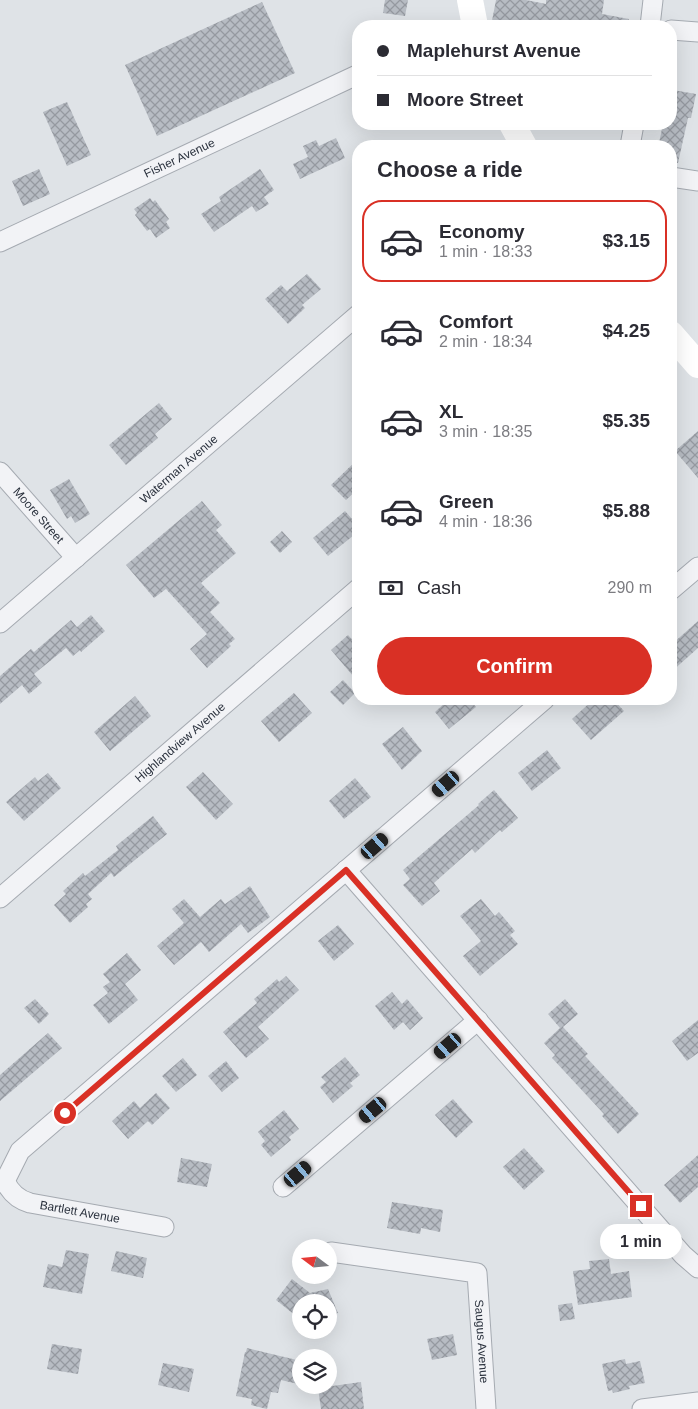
<!DOCTYPE html>
<meta charset="utf-8">
<style>
:root{--surface:#fff;--page:#f7f7f7;--text:#2b2b33;--muted:#7c7c81;--line:#e1e1e2;--accent:#d93025}
body{margin:0;font-family:Helvetica,sans-serif;background:var(--page);color:var(--text);height:100vh;display:flex;flex-direction:column;font-size:19px;white-space:nowrap}
*{box-sizing:border-box;margin:0}
p{font-size:16px;color:var(--muted)}
.icon{flex:none;width:28px;height:28px;fill:none;stroke:currentColor;stroke-width:2;stroke-linecap:round;stroke-linejoin:round}
.map{position:relative;flex:1;overflow:hidden}
.panel{position:absolute;left:352px;top:140px;width:325px;height:565px;display:flex;flex-direction:column;background:var(--surface);border-radius:20px;box-shadow:0 5px 20px #0002}
.panel>*{flex:none}
.hud{position:absolute;left:352px;top:20px;width:325px;height:110px;border-radius:20px;box-shadow:0 5px 20px #0002;display:grid;align-content:center;height:110px;padding:0 25px;background:var(--surface)}
.needle{width:32px;rotate:286deg}
.tools{position:absolute;left:292px;top:1239px;display:grid;gap:10px}
.tools a{display:grid;place-items:center;width:45px;height:45px;border-radius:50%;background:var(--surface);box-shadow:0 5px 20px #0002;font-size:25px}
.end{position:absolute;width:22px;height:22px;margin:-11px;border:6px solid #d93025;background:#fff;box-shadow:0 0 0 2px #fff}
.from{border-radius:50%}
.bubble{position:absolute;height:35px;border-radius:18px;background:var(--surface);box-shadow:0 5px 20px #0002;font-size:16px;font-weight:700;line-height:35px;text-align:center}
.car{position:absolute;width:15px;height:30px;margin:-15px -8px;border-radius:6px;box-shadow:0 0 4px 1px #0007;background:linear-gradient(#222 24%,#8ab4d8 0 40%,#222 0 76%,#8ab4d8 0 86%,#222 0)}
.hud b{display:flex;align-items:center;gap:18px;height:48px;font-size:19px}
.hud b+b{border-top:1px solid var(--line)}
.hud i{width:12px;height:12px;background:var(--text)}
ul{padding:0;list-style:none}
li{display:flex;align-items:center;gap:15px;height:82px;margin:0 10px 8px;padding:0 15px;border:2px solid transparent;border-radius:20px}
li div{flex:1}
li b{display:block;font-size:19px}
li em{font-style:normal;font-weight:700}
li.current{border-color:var(--accent)}
li>.icon{width:45px;height:45px;stroke-width:1.5}
h2{padding:0 25px;font-size:22px;line-height:60px}
.pay{display:flex;align-items:center;gap:12px;height:55px;padding:0 25px;font-size:19px}
.pay p{margin-inline-start:auto}
.primary-button{display:flex;gap:10px;margin-top:auto;padding:10px 25px}
.primary-button a{flex:1;height:58px;border-radius:30px;background:var(--accent);color:#fff;font-size:20px;font-weight:700;line-height:58px;text-align:center}
.map>svg:first-child{display:block}
</style>
<div class="map">
<svg width="698" height="1409" viewBox="0 0 698 1409">
<defs>
<pattern id="building-cross-hatch" width="8" height="8" patternUnits="userSpaceOnUse" patternTransform="scale(1.25)"><rect width="8" height="8" fill="#b7bcc3"/><path d="M0 0l8 8M0 8l8-8" fill="none" stroke="#9599a0"/></pattern>
</defs>
<rect width="100%" height="100%" fill="#dfe3e7"/>
<!-- building -->
<path fill="url(#building-cross-hatch)" d="M385,0H408L405,16L383,13Z
M496,0H526L546,4V0H604L602,14L629,19V26H582L548,20L547,26H491Z
M262,2L295,73L157,136L125,65Z
M673,90L696,94L691,118H688L678,163L671,162V146L659,143L663,124H671V99Z
M67,102L91,155L67,166L43,112Z
M336,138L345,158L300,179L293,164L308,157L303,146L316,140L319,146Z
M39,169L50,194L23,206L12,181Z
M260,169L274,190L264,197L269,204L256,212L252,206L214,232L201,214L221,201L219,197Z
M150,198L153,202L155,200L169,219L166,222L170,228L156,238L150,229L147,231L135,215L137,213L134,209Z
M307,274L321,289L302,305L305,308L288,324L265,299L281,285L287,291Z
M159,403L172,419L155,434L158,438L126,465L109,445Z
M698,431V478L675,451Z
M359,458V488L346,500L331,485Z
M69,479L90,514L75,523L71,516L67,519L50,490Z
M202,501L222,525L216,530L236,553L201,583L220,603L210,612L235,639L229,644L231,646L207,668L190,649L207,634L166,589L154,598L126,565Z
M345,511L359,527V531L328,556L313,538Z
M282,531L292,542L280,553L270,542Z
M91,615L105,631L81,652L80,650L73,656L66,648L34,674L42,683L29,694L22,685L0,704V676L31,649L34,652L71,620L77,627Z
M698,621V648L671,672V645Z
M348,635L359,647V683L331,650Z
M343,680L355,693L343,705L330,692Z
M294,693L312,713L279,742L261,721Z
M135,696L151,716L110,751L94,732Z
M449,699H469L476,707L449,729L435,712Z
M594,699H613L624,711L591,740L572,719Z
M403,727L422,751L402,770L382,744Z
M547,750L561,768L532,791L518,773Z
M203,772L233,804L216,820L186,787Z
M48,773L61,788L24,821L6,802L35,777L38,781Z
M355,778L371,797L344,819L329,801Z
M494,790L518,818L502,832L500,830L475,853L472,849L434,883L440,891L422,906L403,885L410,879L403,870L479,805L478,804Z
M153,816L167,834L114,877L111,873L88,894L92,899L86,904L88,907L70,923L54,905L66,894L63,891L83,873L85,876L118,850L116,846Z
M250,886L270,917L248,933L241,924L209,952L201,942L174,965L157,946L184,923L172,909L184,899L200,917L221,899L225,904Z
M481,899L495,916L499,912L515,931L510,935L518,944L480,976L463,956L481,941L460,916Z
M338,925L354,944L334,961L318,941Z
M127,953L141,970L125,984L138,1000L109,1024L93,1005L108,993L103,987L110,982L103,974Z
M286,976L299,990L258,1027L269,1039L246,1058L223,1032L257,1003L254,999L268,987L277,979L279,982Z
M392,992L402,1004L407,999L423,1018L410,1030L403,1022L394,1030L375,1006Z
M35,999L49,1014L39,1024L24,1008Z
M565,999L578,1014L563,1027L588,1054L585,1056L639,1114L618,1134L602,1116L604,1114L552,1058L555,1055L544,1043L560,1028L548,1014Z
M698,1020V1053L687,1061L672,1041Z
M48,1033L62,1048L0,1101V1075Z
M345,1057L360,1075L350,1083L353,1086L333,1103L320,1087L326,1082L321,1077Z
M183,1058L197,1075L176,1092L162,1076Z
M226,1061L239,1078L222,1092L208,1076Z
M156,1093L170,1108L152,1125L148,1121L128,1139L112,1121L134,1101L140,1108Z
M453,1099L473,1122L456,1138L435,1115Z
M284,1110L299,1129L289,1137L291,1140L271,1157L261,1145L265,1141L258,1132Z
M524,1148L545,1171L524,1190L503,1167Z
M698,1155V1187L680,1203L664,1185Z
M181,1158L212,1164L207,1187L177,1182Z
M392,1202L443,1210L440,1232L421,1228L420,1234L387,1228Z
M66,1250L89,1254L82,1294L43,1287L48,1264L62,1267Z
M116,1251L147,1258L143,1278L111,1271Z
M609,1259L611,1274L629,1271L632,1297L578,1305L573,1271L590,1269L589,1261Z
M292,1279L310,1293L328,1289L338,1313L329,1316V1302H301V1320L276,1300Z
M572,1303L575,1319L560,1321L558,1305Z
M453,1334L457,1355L432,1360L427,1339Z
M52,1344L82,1349L78,1374L47,1369Z
M247,1348L301,1361L298,1384L281,1380L278,1393L271,1392L267,1409L251,1405L252,1399L236,1396L245,1352H246Z
M625,1359L626,1364L640,1361L645,1383L629,1386L630,1389L613,1393L612,1390L608,1391L602,1364Z
M163,1363L194,1369L189,1392L158,1385Z
M361,1382L364,1409H321L318,1388Z"/>
<g fill="none" stroke-linecap="round" stroke-linejoin="round">
<!-- street casing -->
<g stroke="#a5aab1" stroke-width="21">
<g id="street">
<path d="M650,26L653,0"/>
<path d="M671,30L698,32"/>
<path d="M630,146L634,124"/>
<path d="M671,177L698,181"/>
<path id="s1" d="M0,242L359,74"/>
<path id="s2" d="M0,472L76,558"/>
<path d="M671,590L698,567"/>
<path id="s3" d="M0,623L359,314"/>
<path d="M346,870L683,1255L698,1268"/>
<path id="s4" d="M0,898L359,588"/>
<path d="M5,1181L20,1151L545,699"/>
<path id="s5" d="M5,1181C10,1192 19,1200 30,1203L164,1227"/>
<path d="M283,1187L478,1020"/>
<path id="s6" d="M331,1252L477,1273L486,1409"/>
<path d="M642,1409L698,1402"/>
</g>
</g>
<!-- street -->
<use href="#street" stroke="#f2f3f6" stroke-width="19"/>
<!-- secondary -->
<path stroke="#fff" stroke-width="26" d="M470,0L475,26
M512,124L524,146
M671,334L698,365"/>
</g>
<g fill="none" stroke-linecap="round" stroke-linejoin="round">
<!-- route -->
<path stroke="#d93025" stroke-width="6" d="M65,1113L346,870L641,1206"/>
</g>
<g text-anchor="middle" stroke-width="4" stroke-linejoin="round" paint-order="stroke">
<!-- street labels -->
<g font-size="12" fill="#2a313d" stroke="#eff1f5">
<text dy="4" stroke="none"><textPath href="#s1" startOffset="198">Fisher Avenue</textPath></text>
<text dy="4" stroke="none"><textPath href="#s3" startOffset="236">Waterman Avenue</textPath></text>
<text dy="4" stroke="none"><textPath href="#s2" startOffset="58">Moore Street</textPath></text>
<text dy="4" stroke="none"><textPath href="#s4" startOffset="238">Highlandview Avenue</textPath></text>
<text dy="4" stroke="none"><textPath href="#s5" startOffset="85">Bartlett Avenue</textPath></text>
<text dy="4" stroke="none"><textPath href="#s6" startOffset="216">Saugus Avenue</textPath></text>
</g>
</g>
</svg>
<div class="tools">
<a><svg class="needle" viewBox="-14 -14 28 28"><path d="M0-13l5 13h-10z" fill="#e53935"/><path d="M0 13l5-13h-10z" fill="#7c7c81"/></svg></a>
<a><svg class="icon" aria-label="locate" viewBox="0 0 24 24"><circle cx="12" cy="12" r="6"/><path d="M12 2v4M12 18v4M2 12h4M18 12h4"/></svg></a>
<a><svg class="icon" aria-label="layers" viewBox="0 0 24 24"><path d="M12 4l9 5-9 5-9-5zM3 14l9 5 9-5"/></svg></a>
</div>
<i class="end from" style="left:65px;top:1113px"></i>
<i class="end" style="left:641px;top:1206px"></i>
<div class="bubble" style="left:600px;top:1224px;width:82px">1 min</div>
<i class="car" style="left:446px;top:784px;rotate:229deg"></i>
<i class="car" style="left:375px;top:846px;rotate:49deg"></i>
<i class="car" style="left:448px;top:1046px;rotate:229deg"></i>
<i class="car" style="left:373px;top:1110px;rotate:230deg"></i>
<i class="car" style="left:298px;top:1174px;rotate:50deg"></i>
<div class="hud">
<b><i class="from"></i>Maplehurst Avenue</b>
<b><i></i>Moore Street</b>
</div>
<section class="panel">
<h2>Choose a ride</h2>
<ul>
<li class="current"><svg class="icon" aria-label="car" viewBox="0 0 24 24"><path d="M5 17H2v-5l4-1 3-4h7l3 4 3 1v5h-3M9 17h6M6 11h13"/><circle cx="7" cy="17" r="2"/><circle cx="17" cy="17" r="2"/></svg><div><b>Economy</b><p>1 min · 18:33</p></div><em>$3.15</em></li>
<li><svg class="icon" aria-label="car" viewBox="0 0 24 24"><path d="M5 17H2v-5l4-1 3-4h7l3 4 3 1v5h-3M9 17h6M6 11h13"/><circle cx="7" cy="17" r="2"/><circle cx="17" cy="17" r="2"/></svg><div><b>Comfort</b><p>2 min · 18:34</p></div><em>$4.25</em></li>
<li><svg class="icon" aria-label="car" viewBox="0 0 24 24"><path d="M5 17H2v-5l4-1 3-4h7l3 4 3 1v5h-3M9 17h6M6 11h13"/><circle cx="7" cy="17" r="2"/><circle cx="17" cy="17" r="2"/></svg><div><b>XL</b><p>3 min · 18:35</p></div><em>$5.35</em></li>
<li><svg class="icon" aria-label="car" viewBox="0 0 24 24"><path d="M5 17H2v-5l4-1 3-4h7l3 4 3 1v5h-3M9 17h6M6 11h13"/><circle cx="7" cy="17" r="2"/><circle cx="17" cy="17" r="2"/></svg><div><b>Green</b><p>4 min · 18:36</p></div><em>$5.88</em></li>
</ul>
<div class="pay"><svg class="icon" aria-label="cash" viewBox="0 0 24 24"><path d="M3 7h18v10H3z"/><circle cx="12" cy="12" r="2"/></svg>Cash<p>290 m</p></div>
<div class="primary-button"><a>Confirm</a></div>
</section>
</div>
